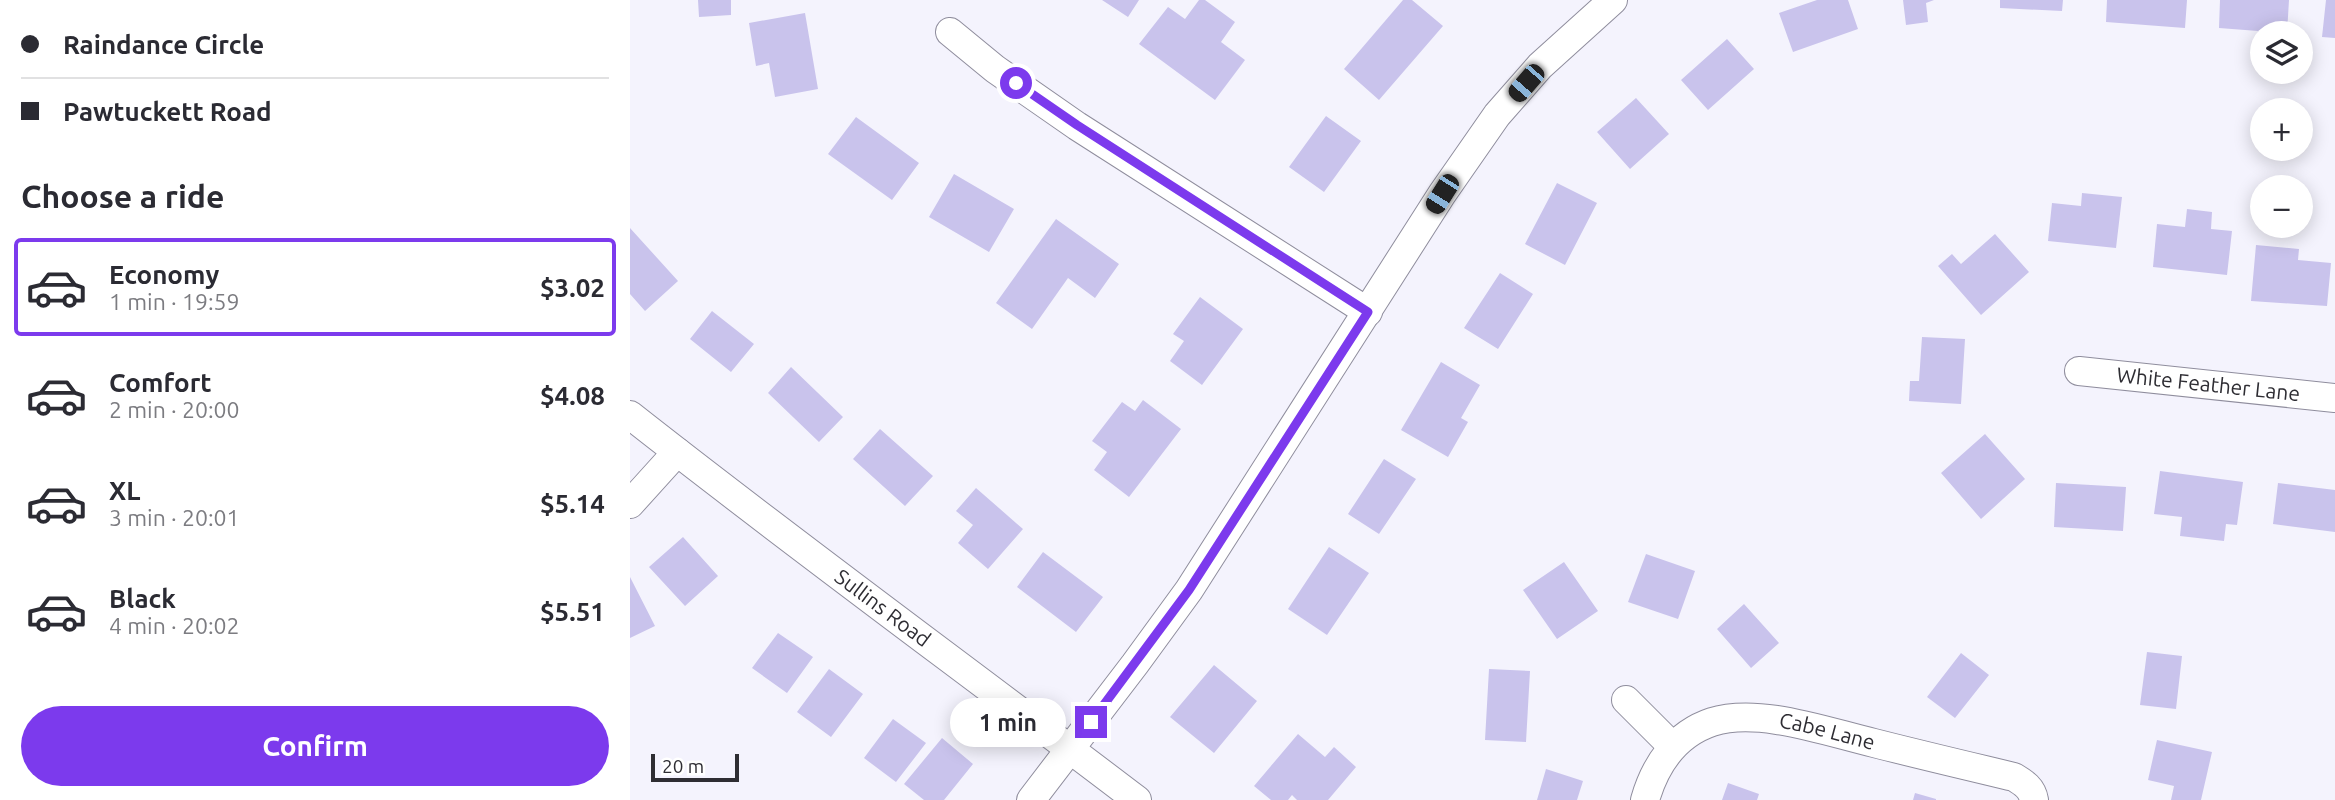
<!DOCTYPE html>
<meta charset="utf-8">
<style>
:root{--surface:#fff;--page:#f2f2f3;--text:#2b2b33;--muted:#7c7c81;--line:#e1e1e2;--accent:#7c3aed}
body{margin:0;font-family:Ubuntu,sans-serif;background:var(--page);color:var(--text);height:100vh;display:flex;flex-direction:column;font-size:26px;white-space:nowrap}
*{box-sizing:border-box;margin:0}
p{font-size:23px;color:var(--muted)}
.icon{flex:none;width:38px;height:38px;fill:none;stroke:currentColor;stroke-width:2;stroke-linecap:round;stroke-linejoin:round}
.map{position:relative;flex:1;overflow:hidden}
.details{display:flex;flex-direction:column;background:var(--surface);width:630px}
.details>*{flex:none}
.top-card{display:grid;align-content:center;height:154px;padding:0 21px;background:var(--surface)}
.controls{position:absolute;left:1620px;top:21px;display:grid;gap:14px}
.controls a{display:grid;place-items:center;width:63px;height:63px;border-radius:50%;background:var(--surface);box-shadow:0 4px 18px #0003;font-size:35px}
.scale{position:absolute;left:21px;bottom:18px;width:88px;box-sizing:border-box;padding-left:7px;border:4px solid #2e2d33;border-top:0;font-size:19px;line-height:24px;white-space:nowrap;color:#2e2d33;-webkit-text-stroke:5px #fff;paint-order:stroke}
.end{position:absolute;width:32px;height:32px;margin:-16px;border:9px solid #7c3aed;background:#fff;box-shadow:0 0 0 4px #fff}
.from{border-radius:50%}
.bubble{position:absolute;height:49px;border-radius:24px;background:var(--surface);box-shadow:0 4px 18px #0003;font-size:23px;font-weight:600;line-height:49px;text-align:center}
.car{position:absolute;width:21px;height:42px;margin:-21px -10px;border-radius:9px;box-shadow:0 0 5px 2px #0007;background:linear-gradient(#222 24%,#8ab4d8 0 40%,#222 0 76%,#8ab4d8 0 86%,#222 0)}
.top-card b{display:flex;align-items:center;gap:24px;height:66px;font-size:26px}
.top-card b+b{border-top:2px solid var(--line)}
.top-card i{width:18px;height:18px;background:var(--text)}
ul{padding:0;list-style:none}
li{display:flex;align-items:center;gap:21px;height:98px;margin:0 14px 10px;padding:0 7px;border:4px solid transparent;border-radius:7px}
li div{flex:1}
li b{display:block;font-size:26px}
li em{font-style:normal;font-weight:600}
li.on{border-color:var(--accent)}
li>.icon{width:63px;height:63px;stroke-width:1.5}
h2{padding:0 21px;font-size:32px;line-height:84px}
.cta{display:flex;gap:14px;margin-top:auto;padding:14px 21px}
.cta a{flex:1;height:80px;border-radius:42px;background:var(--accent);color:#fff;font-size:28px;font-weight:600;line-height:80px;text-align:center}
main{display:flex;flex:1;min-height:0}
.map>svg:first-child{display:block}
</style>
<main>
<section class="details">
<div class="top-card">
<b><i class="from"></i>Raindance Circle</b>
<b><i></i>Pawtuckett Road</b>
</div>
<h2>Choose a ride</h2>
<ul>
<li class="on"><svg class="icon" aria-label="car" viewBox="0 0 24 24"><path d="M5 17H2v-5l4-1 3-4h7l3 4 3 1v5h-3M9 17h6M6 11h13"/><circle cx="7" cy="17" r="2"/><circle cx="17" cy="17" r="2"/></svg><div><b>Economy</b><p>1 min · 19:59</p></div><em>$3.02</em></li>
<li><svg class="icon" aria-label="car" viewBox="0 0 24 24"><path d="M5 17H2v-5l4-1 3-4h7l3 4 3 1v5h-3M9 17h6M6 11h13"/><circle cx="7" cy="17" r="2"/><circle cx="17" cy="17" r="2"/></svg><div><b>Comfort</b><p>2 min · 20:00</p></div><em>$4.08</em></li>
<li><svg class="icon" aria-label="car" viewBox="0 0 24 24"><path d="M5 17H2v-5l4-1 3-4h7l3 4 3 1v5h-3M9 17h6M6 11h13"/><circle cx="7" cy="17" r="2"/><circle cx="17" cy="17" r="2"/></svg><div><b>XL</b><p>3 min · 20:01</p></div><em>$5.14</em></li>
<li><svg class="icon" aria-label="car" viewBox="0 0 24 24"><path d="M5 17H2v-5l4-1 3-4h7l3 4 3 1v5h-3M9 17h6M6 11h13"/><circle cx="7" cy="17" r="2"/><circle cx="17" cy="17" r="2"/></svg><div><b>Black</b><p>4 min · 20:02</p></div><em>$5.51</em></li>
</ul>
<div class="cta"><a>Confirm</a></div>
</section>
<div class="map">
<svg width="1705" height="800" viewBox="0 0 1705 800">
<rect width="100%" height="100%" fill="#f4f3fd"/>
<!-- building -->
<path fill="#c9c3ec" d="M68,0H101V15L69,17Z
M472,0H509L498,17Z
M569,0H575L605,22L591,42L615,60L585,100L509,44L538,7L555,19Z
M773,0H782L813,26L749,100L714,69Z
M1187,0H1218L1228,29L1163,52L1149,13Z
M1273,0H1304L1296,3L1298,22L1276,25Z
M1370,0H1433L1432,11L1370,8Z
M1477,0H1557L1555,28L1476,22Z
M1590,0H1659L1657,33H1633V66L1626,65L1628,31L1589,28Z
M1696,0H1705V38L1692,37Z
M175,13L188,89L145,97L139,63L126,66L119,23Z
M1097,39L1124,69L1078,110L1051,80Z
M1006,98L1039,134L1000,169L967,132Z
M696,116L731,141L694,192L659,167Z
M226,117L289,163L262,200L198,154Z
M324,174L384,209L359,252L299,217Z
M927,183L967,203L935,265L895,244Z
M1452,193L1492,197L1486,248L1418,241L1422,203L1451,206Z
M1557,209L1582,212L1581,229L1602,231L1597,275L1523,267L1527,224L1555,227Z
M426,219L489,264L465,298L438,278L402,329L366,303Z
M0,228L48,281L15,311L0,294Z
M1365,234L1399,272L1351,315L1308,266L1322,254L1331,264Z
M1626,245L1669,249L1668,260L1701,263L1697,306L1621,301Z
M870,273L903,294L868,349L834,328Z
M570,297L613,329L572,385L540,361L554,341L543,334Z
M82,311L124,344L101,372L60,339Z
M1292,337L1335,339L1331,404L1279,401L1280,381H1289Z
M811,362L850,385L831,418L838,422L818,457L771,430Z
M161,367L213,417L189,442L138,393Z
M513,400L551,429L499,497L464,470L477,452L462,441L492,402L505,411Z
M250,429L303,476L275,506L223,459Z
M1355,434L1395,479L1351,519L1311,473Z
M754,459L786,479L749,534L718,514Z
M1530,471L1613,482L1607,525L1596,524L1594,541L1550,536L1552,517L1524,514Z
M1426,483L1496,487L1493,531L1424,527Z
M1648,483L1705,490V532L1643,524Z
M346,488L393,529L358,569L328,543L343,525L326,511Z
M53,537L88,576L55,606L19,567Z
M699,547L739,573L697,635L658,609Z
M413,552L473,597L446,632L387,587Z
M1016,554L1065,571L1048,619L998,602Z
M934,562L968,611L927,639L893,590Z
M0,577L25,626L0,638Z
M1114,604L1149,643L1121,668L1087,629Z
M148,633L183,657L157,693L122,668Z
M1517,652L1552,656L1546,709L1510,705Z
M1331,653L1359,675L1325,718L1297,697Z
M584,665L627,701L584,753L540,717Z
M199,669L233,694L201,737L167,712Z
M859,669L900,671L896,742L855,740Z
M263,719L296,743L266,782L234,758Z
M668,734L695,757L704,747L726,767L698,800H667L662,795L658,800H641L624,786Z
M312,738L343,764L314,800H294L274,784Z
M1527,740L1582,752L1571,800H1541L1544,786L1518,780Z
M916,769L953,781L947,800H907Z
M1098,783L1129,794L1127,800H1092Z
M1285,793L1306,799V800H1283Z"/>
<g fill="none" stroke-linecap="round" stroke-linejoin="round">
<!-- minor casing -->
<g stroke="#8f8d9d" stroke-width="30">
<g id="minor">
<path d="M320,32L365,69L447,126L738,312"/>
<path id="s1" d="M1449,371L1705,398"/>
<path id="s2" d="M0,415C166,546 338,671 507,800"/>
<path d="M0,504L47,452"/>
<path d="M996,700L1042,746"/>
<path d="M401,800L505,664L559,590L812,194L867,115L910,66L983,0"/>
<path id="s3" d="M1015,800C1025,765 1046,734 1082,722C1129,707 1197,732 1244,743C1291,755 1338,766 1384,777C1394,783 1402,788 1404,800"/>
</g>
</g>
<!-- minor -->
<use href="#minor" stroke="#fff" stroke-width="28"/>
</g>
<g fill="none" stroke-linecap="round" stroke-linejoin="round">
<!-- route -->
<path stroke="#7c3aed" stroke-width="9" d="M386,83L447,125L738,312L559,590L461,722"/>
</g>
<g text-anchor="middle" stroke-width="5" stroke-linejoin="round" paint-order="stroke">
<!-- street labels -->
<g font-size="21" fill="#2e2d33" stroke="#fff">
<text dy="7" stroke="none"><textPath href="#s1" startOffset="130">White Feather Lane</textPath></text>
<text dy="7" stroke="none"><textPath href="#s2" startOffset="318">Sullins Road</textPath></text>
<text dy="7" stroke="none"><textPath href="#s3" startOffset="224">Cabe Lane</textPath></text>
</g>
</g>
</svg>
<div class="controls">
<a><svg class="icon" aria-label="layers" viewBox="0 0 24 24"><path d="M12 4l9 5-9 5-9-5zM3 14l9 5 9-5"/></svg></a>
<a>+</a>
<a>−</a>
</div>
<div class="scale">20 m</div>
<i class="end from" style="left:386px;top:83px"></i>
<i class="end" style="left:461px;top:722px"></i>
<div class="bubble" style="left:320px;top:698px;width:116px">1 min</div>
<i class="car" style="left:896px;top:83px;rotate:221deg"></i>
<i class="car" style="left:812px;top:194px;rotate:212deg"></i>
</div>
</main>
